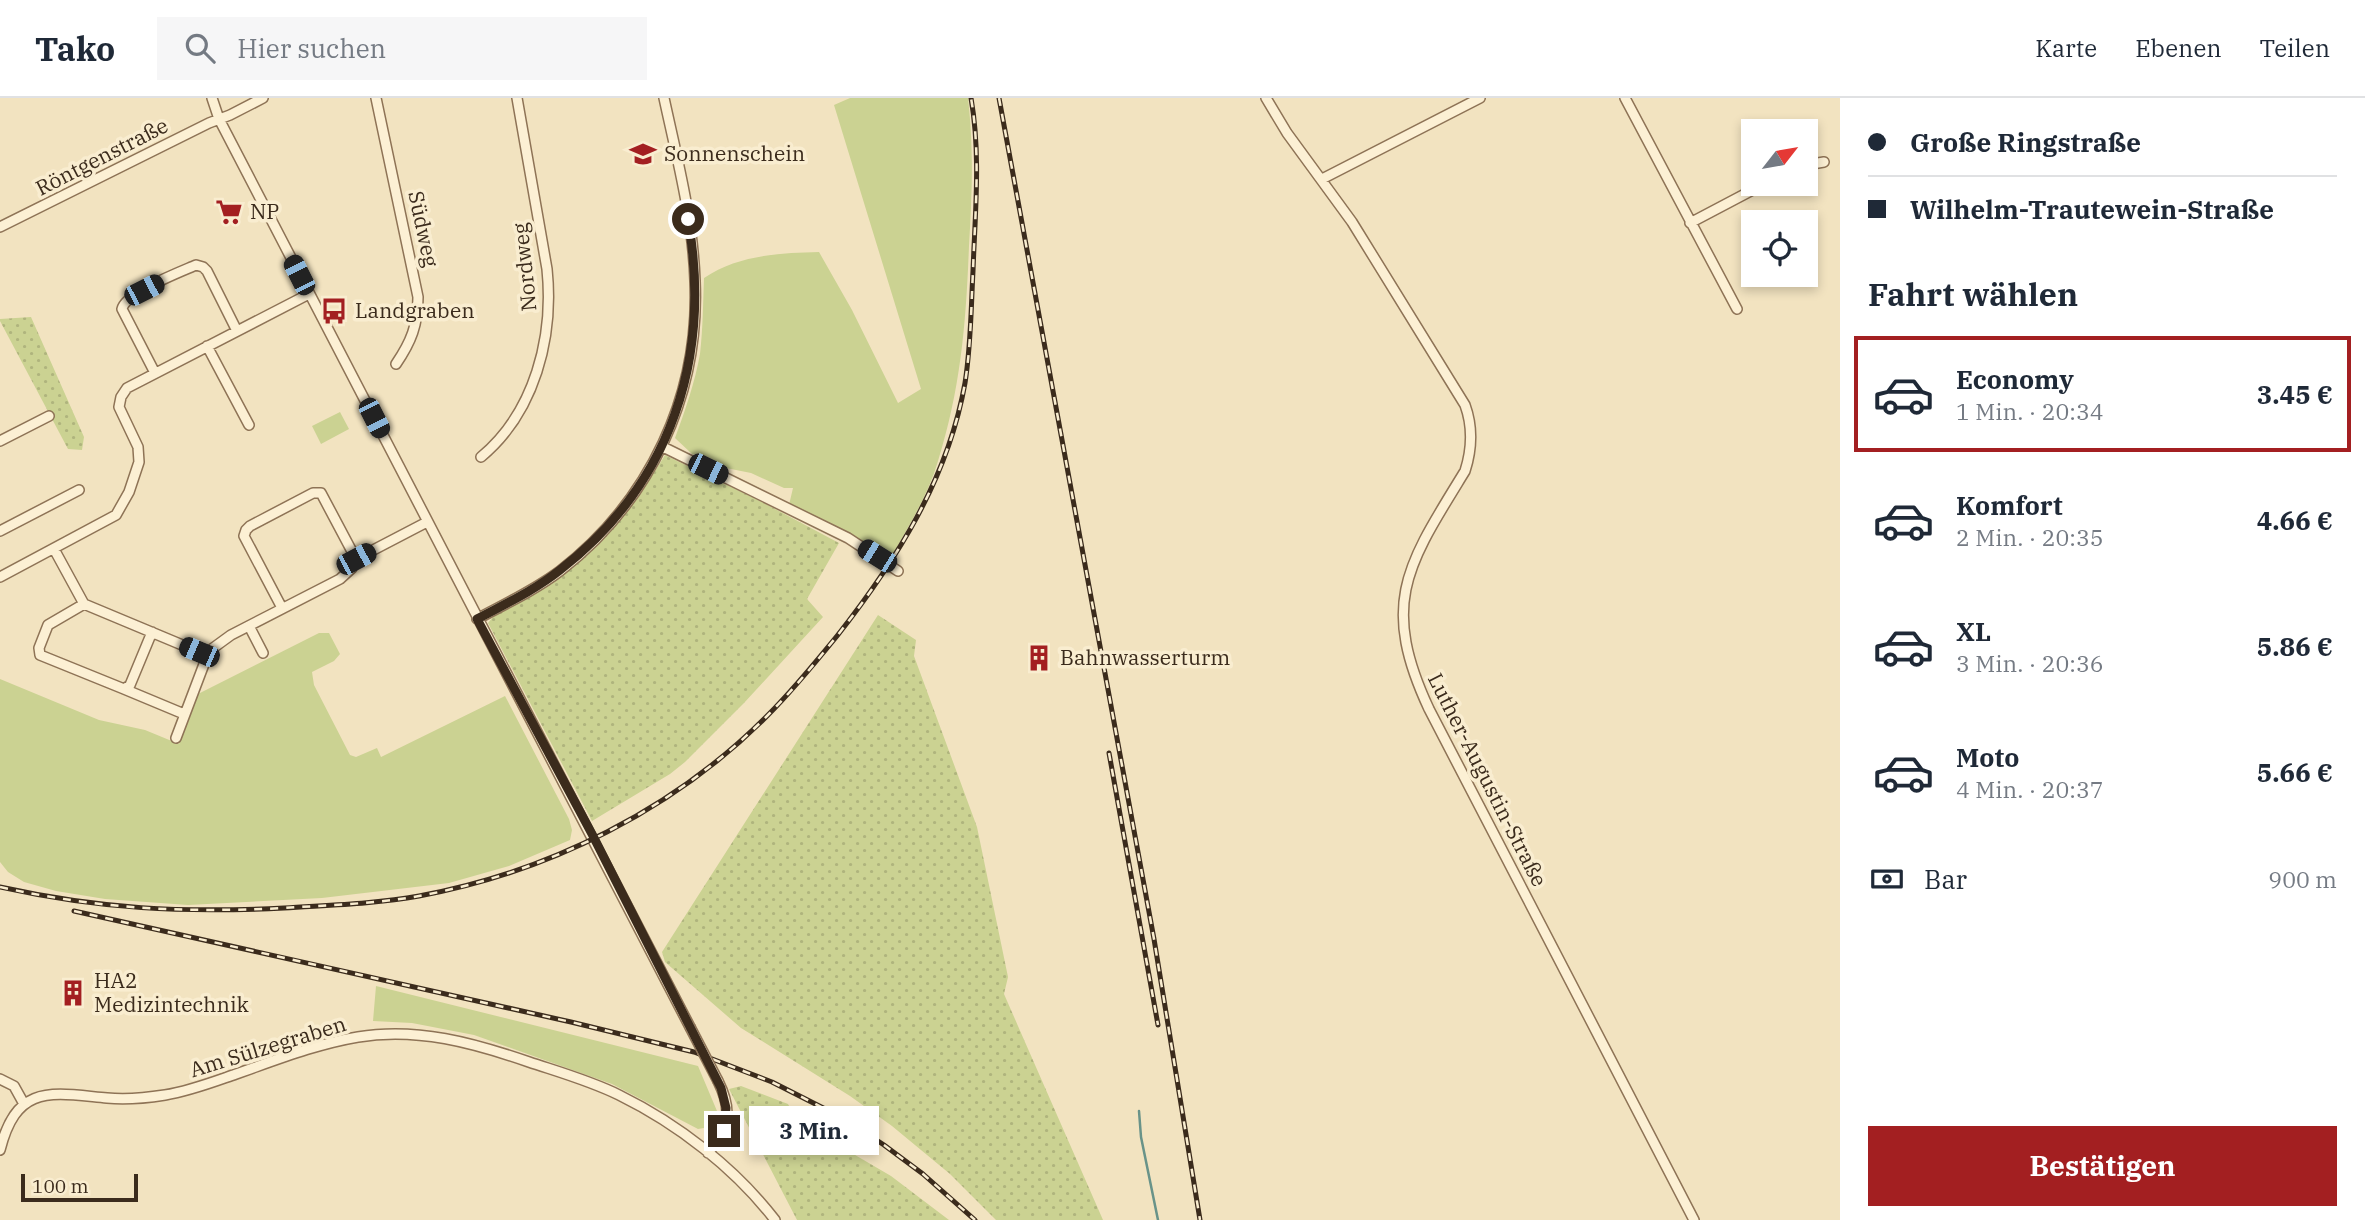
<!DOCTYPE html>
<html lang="de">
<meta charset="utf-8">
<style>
:root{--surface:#fff;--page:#f6f6f7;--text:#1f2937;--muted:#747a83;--line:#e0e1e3;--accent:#a31f21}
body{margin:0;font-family:"IBM Plex Serif",serif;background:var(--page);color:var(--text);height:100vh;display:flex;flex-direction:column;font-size:26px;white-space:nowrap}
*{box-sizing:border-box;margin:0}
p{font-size:23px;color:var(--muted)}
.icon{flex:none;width:38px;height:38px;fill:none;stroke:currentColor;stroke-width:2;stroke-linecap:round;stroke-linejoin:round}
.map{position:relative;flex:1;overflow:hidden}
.sheet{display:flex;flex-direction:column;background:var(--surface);width:525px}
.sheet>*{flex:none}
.hud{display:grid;align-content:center;height:154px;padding:0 28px;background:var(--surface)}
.needle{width:46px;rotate:59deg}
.controls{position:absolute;left:1741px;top:21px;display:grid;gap:14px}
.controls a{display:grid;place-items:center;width:77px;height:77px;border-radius:0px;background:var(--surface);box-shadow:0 4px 10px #0003;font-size:35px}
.scale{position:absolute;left:21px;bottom:18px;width:117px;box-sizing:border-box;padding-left:7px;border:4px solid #3b2b1c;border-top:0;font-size:19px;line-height:24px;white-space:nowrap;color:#3b2b1c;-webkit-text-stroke:5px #f9edd0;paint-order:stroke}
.end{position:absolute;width:32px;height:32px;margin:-16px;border:9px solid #3b2b1c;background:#fff;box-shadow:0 0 0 4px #fff}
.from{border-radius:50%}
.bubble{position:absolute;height:49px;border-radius:0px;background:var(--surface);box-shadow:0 4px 10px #0003;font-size:23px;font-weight:700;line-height:49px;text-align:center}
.car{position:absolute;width:21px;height:42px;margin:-21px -10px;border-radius:9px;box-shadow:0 0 5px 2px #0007;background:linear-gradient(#222 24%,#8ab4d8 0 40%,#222 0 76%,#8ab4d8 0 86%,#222 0)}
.hud b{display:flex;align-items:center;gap:24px;height:66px;font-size:26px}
.hud b+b{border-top:2px solid var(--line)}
.hud i{width:18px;height:18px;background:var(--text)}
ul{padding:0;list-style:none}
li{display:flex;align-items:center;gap:21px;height:116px;margin:0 14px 10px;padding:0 14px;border:4px solid transparent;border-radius:0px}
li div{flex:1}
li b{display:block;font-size:26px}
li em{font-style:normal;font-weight:700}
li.active{border-color:var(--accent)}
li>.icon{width:63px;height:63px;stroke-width:1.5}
h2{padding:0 28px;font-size:32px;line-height:84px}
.pay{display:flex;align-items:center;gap:18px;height:77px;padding:0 28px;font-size:26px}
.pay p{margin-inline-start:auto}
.primary-button{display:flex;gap:14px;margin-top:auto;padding:14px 28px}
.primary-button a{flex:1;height:80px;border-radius:0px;background:var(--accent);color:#fff;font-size:28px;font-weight:700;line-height:80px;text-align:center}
header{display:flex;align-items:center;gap:42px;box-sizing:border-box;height:98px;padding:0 35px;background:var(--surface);border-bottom:2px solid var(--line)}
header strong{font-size:33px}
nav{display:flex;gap:38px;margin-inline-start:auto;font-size:24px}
.search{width:490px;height:63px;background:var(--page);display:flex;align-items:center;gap:18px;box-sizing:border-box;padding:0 24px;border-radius:0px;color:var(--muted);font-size:26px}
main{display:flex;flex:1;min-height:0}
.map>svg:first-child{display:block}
</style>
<header>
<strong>Tako</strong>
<div class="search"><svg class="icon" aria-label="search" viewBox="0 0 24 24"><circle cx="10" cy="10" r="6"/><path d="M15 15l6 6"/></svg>Hier suchen</div>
<nav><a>Karte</a><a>Ebenen</a><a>Teilen</a></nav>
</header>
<main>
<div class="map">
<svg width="1840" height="1122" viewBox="0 0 1840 1122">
<defs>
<pattern id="park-dots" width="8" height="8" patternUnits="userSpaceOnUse" patternTransform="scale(1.75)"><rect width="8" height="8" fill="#cbd292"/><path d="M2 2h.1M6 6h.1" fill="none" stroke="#afb47d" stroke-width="1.8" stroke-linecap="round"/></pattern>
</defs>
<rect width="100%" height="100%" fill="#f2e3c0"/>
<!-- grass -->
<path fill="#cbd292" d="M850,0H968C974,53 972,96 969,148C966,225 961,289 938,363C928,398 907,431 889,463L789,407L793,390H784L751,375L726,370L710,360L692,356L675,340C685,313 695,284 700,256C703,230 703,205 704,180C738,157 779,155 819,154L852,212L898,305L921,291L834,7Z
M340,314L349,331L321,346L312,328Z
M319,535H329L340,556L334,563L312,574L314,587L350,657L356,659L377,650L381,659L505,598L569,721L572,732L570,742L509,768L449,785L322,800L188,807L105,801L56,793L24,784L8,774L0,764V581L99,622L145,632L179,646L194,598Z
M376,888L698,968L717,1013L716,1028L698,1031L612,986L474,937L412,925L373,923Z"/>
<!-- park -->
<path fill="url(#park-dots)" d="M31,219L84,339L82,352L68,351L0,223V221Z
M665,357L762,404L839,445L807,501L823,519L744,605L685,664L670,676L592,723L488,525L493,519C575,472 616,439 665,357Z
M878,517L916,542L914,558L977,729L1008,879L1004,896L1103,1122H996L950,1076L892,1028L850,998L741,930L665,864L662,854Z
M741,988L788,1006L797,1023L891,1078L949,1122H797L729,991Z"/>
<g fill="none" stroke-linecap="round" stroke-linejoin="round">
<!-- stream -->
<path stroke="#699389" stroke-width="2.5" d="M1139,1013L1141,1039L1158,1122"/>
<!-- minor casing -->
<g stroke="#8e7356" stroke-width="12">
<path id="minor" d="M212,0L219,21L690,929
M376,0L418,199C418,227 411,244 396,266
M1266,0L1287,35L1352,124L1465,307C1473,329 1472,351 1465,373C1408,466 1379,504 1429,611L1694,1122
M1625,0L1737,211
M1806,67L1824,64
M1322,81L1480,0
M1690,125L1764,86
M0,129L209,25L230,17L263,0
M207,248L249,327
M155,275L122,211C125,195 180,174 196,167L203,169L207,173L237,233
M0,343L49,318
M663,349L848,440L898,473
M481,359C535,314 554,239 547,171L517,0
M0,433L79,392
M54,451L84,506L199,554L209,553
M0,479L116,417L129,394L139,364L138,349L119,309L121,299L127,290L309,196
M84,506L48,527L39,550L40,557L124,591L130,587L152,534
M282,510L244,438L246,432L250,428L313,395H321L356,461
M477,521C505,506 535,492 560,473C650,403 700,298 695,183C693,121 677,60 664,0
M249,528L263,555
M124,591L184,616
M176,640L209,553L231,537L340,481L352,470L356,461L427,424
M0,981L14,988L24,1006
M0,1052C17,985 51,995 107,1000C126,1002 146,1000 165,997C190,993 213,984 236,976C276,962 316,946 358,939C417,929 474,945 529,964C559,974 591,983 619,997C678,1026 735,1070 775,1122
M708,1055C729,1030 733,1013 718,983"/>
</g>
<!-- minor -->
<use href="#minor" stroke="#fcf0d4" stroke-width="9"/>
<!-- rail casing -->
<g stroke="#3b2b1c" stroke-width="5">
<path id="rail" d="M999,0L1154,841L1200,1122
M1109,655L1158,927
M0,789C100,811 182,815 284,810C329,807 374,806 419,798C549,774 675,711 768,617C793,592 815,565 837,538C896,463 948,381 965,285C971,248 971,210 973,173C975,115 981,57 971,0
M74,813L571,924L694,954L772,984L843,1020L884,1047L923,1076L975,1122"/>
</g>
<!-- rail -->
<use href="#rail" stroke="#f9edd0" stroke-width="2.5" stroke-dasharray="8" stroke-linecap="butt"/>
<!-- minor-bridge casing -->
<g stroke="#8e7356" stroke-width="12" stroke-linecap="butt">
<path id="minor-bridge" d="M690,929L718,983"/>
</g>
<!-- minor-bridge -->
<use href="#minor-bridge" stroke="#fcf0d4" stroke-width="9"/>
</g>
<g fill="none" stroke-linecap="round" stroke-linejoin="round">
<!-- route -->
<path stroke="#3b2b1c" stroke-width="9" d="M688,121C712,259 672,385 560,472C535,492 505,506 477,521L592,736L721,990L726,1010L724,1033"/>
</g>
<!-- icons -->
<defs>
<g id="school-bare" transform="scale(2.1)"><path d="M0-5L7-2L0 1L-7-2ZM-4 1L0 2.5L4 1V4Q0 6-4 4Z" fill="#a31f21" stroke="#f9edd0" stroke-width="2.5" paint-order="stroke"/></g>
<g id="supermarket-bare" transform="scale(2.1)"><path d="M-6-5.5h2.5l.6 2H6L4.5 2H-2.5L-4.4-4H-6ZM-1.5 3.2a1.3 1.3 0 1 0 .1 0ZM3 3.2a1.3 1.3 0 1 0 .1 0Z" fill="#a31f21" stroke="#f9edd0" stroke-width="2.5" paint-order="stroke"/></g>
<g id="bus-bare" transform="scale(2.1)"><path d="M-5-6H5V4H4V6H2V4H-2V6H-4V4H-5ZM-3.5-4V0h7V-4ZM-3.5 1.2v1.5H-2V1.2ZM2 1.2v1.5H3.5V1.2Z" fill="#a31f21" stroke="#f9edd0" stroke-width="2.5" paint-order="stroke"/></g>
<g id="building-bare" transform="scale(2.1)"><path d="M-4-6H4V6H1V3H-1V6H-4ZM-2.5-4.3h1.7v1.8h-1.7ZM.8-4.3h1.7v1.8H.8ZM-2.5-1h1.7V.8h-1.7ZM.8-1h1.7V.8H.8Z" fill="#a31f21" stroke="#f9edd0" stroke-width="2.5" paint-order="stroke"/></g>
</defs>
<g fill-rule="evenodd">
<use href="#school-bare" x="643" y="56"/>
<use href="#supermarket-bare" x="229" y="114"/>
<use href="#bus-bare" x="334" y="213"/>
<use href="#building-bare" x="1039" y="560"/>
<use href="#building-bare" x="73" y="895"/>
</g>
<g text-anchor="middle" stroke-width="7" stroke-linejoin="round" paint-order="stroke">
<!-- poi labels -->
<g font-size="21" fill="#3b2b1c" stroke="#f9edd0" text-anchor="start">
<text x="664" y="63">Sonnenschein</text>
<text x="250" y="121">NP</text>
<text x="355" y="220">Landgraben</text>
<text x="1060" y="567">Bahnwasserturm</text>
<text x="94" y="890">HA2<tspan x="94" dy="24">Medizintechnik</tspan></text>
</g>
<!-- street labels -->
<g font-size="21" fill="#3b2b1c" stroke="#f9edd0">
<text transform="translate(102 59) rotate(-27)" y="7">Röntgenstraße</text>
<text transform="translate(423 131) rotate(78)" y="7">Südweg</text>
<text transform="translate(525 169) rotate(-96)" y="7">Nordweg</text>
<text transform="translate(1487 682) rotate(63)" y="7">Luther-Augustin-Straße</text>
<text transform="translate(268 949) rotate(-17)" y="7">Am Sülzegraben</text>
</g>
</g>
</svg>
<div class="controls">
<a><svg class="needle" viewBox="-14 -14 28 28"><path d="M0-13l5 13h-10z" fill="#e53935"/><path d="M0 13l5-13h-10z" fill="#747a83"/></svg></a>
<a><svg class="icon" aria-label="locate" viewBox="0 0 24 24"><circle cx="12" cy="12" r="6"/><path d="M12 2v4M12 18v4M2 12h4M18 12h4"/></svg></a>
</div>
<div class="scale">100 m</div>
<i class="end from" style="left:688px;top:121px"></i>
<i class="end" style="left:724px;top:1033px"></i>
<div class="bubble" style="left:749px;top:1008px;width:130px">3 Min.</div>
<i class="car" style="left:299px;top:177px;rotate:333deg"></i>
<i class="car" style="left:144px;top:192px;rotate:63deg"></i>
<i class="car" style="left:374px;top:320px;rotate:153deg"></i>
<i class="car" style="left:708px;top:371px;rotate:116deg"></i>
<i class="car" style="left:877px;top:458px;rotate:302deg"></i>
<i class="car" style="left:356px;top:461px;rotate:62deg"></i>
<i class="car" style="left:199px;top:554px;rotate:293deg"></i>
</div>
<section class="sheet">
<div class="hud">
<b><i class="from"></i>Große Ringstraße</b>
<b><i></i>Wilhelm-Trautewein-Straße</b>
</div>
<h2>Fahrt wählen</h2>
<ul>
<li class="active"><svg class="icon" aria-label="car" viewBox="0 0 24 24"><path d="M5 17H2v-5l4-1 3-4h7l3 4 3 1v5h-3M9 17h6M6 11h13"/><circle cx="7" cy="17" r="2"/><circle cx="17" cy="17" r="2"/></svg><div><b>Economy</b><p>1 Min. · 20:34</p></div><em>3.45 €</em></li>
<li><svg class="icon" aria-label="car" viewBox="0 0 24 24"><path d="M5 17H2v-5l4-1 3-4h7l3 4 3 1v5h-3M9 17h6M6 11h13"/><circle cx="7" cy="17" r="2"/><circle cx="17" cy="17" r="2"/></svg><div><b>Komfort</b><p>2 Min. · 20:35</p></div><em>4.66 €</em></li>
<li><svg class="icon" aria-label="car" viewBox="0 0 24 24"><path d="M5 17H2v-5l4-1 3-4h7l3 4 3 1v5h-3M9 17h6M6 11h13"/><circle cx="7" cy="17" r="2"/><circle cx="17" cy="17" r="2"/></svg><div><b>XL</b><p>3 Min. · 20:36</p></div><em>5.86 €</em></li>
<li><svg class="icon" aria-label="car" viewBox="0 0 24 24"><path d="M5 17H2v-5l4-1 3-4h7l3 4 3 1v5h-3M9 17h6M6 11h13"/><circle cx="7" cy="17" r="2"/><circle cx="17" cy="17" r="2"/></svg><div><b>Moto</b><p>4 Min. · 20:37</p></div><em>5.66 €</em></li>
</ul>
<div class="pay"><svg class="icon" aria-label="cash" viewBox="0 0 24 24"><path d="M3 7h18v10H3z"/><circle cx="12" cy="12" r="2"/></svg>Bar<p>900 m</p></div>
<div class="primary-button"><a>Bestätigen</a></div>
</section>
</main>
